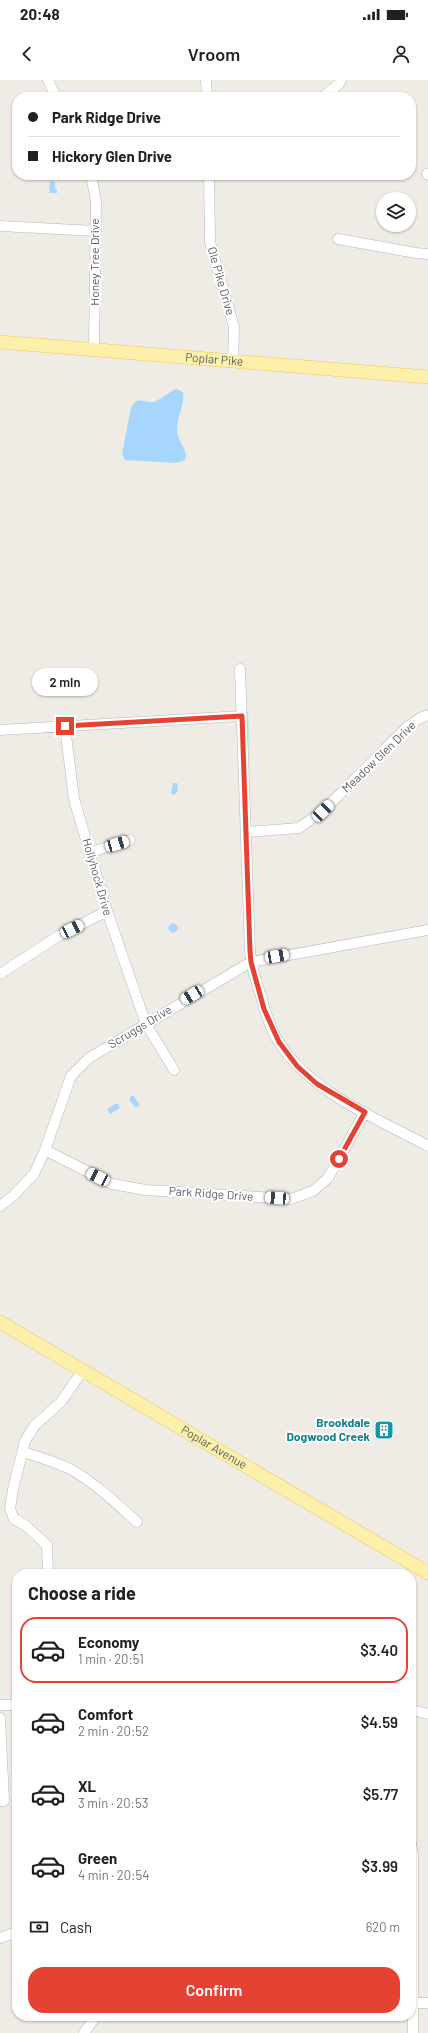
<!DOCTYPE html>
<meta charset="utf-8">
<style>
:root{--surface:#fff;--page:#f6f6f6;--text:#202124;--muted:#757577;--line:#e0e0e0;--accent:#e44334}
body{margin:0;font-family:Barlow,sans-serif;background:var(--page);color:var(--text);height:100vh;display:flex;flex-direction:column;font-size:15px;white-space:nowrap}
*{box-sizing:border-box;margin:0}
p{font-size:13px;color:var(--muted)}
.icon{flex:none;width:22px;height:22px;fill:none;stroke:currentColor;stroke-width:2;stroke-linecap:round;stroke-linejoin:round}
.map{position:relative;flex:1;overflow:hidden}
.drawer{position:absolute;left:12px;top:1489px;width:404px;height:452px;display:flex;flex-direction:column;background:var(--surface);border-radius:16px;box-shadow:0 1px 3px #0004}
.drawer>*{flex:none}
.guide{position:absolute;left:12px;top:12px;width:404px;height:88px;border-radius:16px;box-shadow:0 1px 3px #0004;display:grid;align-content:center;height:88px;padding:0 16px;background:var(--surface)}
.buttons{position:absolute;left:376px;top:112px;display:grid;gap:8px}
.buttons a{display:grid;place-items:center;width:40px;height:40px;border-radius:50%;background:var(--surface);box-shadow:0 1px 3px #0004;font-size:20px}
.end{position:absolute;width:18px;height:18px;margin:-9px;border:5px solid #e44334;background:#fff;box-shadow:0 0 0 2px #fff}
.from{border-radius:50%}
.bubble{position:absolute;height:28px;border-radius:14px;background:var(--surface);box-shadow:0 1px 3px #0004;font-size:13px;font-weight:600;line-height:28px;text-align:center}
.car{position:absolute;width:12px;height:24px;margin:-12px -6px;border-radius:5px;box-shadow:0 0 3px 1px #0007;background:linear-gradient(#fff 24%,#345 0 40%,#fff 0 76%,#345 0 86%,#fff 0)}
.guide b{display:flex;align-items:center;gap:14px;height:38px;font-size:15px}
.guide b+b{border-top:1px solid var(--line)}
.guide i{width:10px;height:10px;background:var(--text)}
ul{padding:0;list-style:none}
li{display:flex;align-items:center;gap:12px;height:66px;margin:0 8px 6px;padding:0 8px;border:2px solid transparent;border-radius:16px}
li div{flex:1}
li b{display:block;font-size:15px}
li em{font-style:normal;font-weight:600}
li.selected{border-color:var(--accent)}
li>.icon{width:36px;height:36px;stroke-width:1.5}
h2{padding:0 16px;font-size:18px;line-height:48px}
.pay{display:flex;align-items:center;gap:10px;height:44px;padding:0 16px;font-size:15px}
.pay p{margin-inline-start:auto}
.primary-button{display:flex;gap:8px;margin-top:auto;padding:8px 16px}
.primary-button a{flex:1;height:46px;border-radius:16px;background:var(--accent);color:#fff;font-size:16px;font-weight:600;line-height:46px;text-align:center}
.status{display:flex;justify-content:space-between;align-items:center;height:28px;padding:0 20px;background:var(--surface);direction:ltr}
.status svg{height:11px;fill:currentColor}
header{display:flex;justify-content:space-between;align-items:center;height:52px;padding:0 16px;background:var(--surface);font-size:18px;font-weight:600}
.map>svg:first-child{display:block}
</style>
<div class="status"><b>20:48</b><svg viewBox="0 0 49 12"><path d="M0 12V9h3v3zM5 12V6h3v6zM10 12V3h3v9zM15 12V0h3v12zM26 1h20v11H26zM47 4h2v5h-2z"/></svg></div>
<header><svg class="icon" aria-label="back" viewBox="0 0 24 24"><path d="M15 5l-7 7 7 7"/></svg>Vroom<svg class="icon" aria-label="person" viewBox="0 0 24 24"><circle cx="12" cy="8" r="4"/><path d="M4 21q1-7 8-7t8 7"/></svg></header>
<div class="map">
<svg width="428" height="1953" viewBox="0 0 428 1953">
<rect width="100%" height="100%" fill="#eeece4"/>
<!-- green -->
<path fill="#c1e5c2" d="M248,631L250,692L247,632Z"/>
<!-- water -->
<path fill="#a6d6fd" d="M50,101L55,102V109L57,110V113H49Z
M176,309L183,312C185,327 174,341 178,356C181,365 188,371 185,380L176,383L125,380L122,374L131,328C139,313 145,326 156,321C163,318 169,312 176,309Z
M56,595L61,596L62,606L60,608L56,606Z
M173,703H177L178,711L174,715L171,713Z
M168.5 848a4.5 4.5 0 1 1 9 0a4.5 4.5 0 1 1-9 0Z
M133,1015L140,1025L136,1028L130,1021V1017Z
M117,1023L120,1028L110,1034L107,1029Z"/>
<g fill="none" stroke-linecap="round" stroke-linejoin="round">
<!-- minor casing -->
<g stroke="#b5b7bb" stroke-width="11">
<path id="minor" d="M48,0L56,17
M206,0L207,17
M323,17L339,4L341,0
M427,94L428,95
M91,95L96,121L94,269
M209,95L210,162L234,247L233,282
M0,146L96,151
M338,159L416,173L428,174
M240,589L250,871C251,887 256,901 261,916C265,932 270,949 280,964C312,1013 378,1039 428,1066
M65,647L74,719L107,831L146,944L174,990
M0,650L242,636
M246,752L299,748L323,731L407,647L420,638L428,635
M91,772L130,760
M0,894L60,855L107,831
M45,1070L112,1104L146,1110L291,1119L313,1111L328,1098L365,1032
M0,1126L14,1115L34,1094L45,1070L71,996L89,978L251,882L428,850
M23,1372C39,1377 56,1382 72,1390C95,1403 117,1424 137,1442
M48,1494L47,1465L25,1445L14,1439L10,1429L13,1409L25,1361L35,1345L61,1322L83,1290
M0,1625H17
M411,1630L428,1634
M0,1638L4,1721H0
M411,1764L413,1773V1953
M0,1858L17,1852
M411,1923H428
M84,1953L96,1936"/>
</g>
<!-- major casing -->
<g stroke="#eec75e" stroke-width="14">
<g id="major">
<path id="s1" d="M0,262L428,297"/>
<path id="s2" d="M0,1242L428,1493"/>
</g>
</g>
<!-- minor -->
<use href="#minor" stroke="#fff" stroke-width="10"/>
<!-- major -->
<use href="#major" stroke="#fdf0ab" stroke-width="13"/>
</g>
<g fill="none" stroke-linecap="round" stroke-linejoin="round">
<!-- route -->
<path stroke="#e44334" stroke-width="5" d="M65,646L242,636L250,871L251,882L264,929L279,962L297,986L317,1004L365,1032L339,1079"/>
</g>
<!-- icons -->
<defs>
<g id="building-square" transform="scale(1)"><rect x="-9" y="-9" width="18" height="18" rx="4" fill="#0f9aa8" stroke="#fff"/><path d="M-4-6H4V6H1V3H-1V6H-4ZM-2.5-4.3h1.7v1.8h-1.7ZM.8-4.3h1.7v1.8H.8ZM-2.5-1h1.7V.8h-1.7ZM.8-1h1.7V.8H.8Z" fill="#fff"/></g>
</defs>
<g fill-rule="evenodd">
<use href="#building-square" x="384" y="1350"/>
</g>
<g text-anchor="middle" stroke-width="4" stroke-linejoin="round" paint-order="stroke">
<!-- street labels -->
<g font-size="12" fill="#5c6064" stroke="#fff">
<text transform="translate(95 182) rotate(-90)" y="4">Honey Tree Drive</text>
<text transform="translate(221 201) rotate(74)" y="4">Ole Pike Drive</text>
<text dy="4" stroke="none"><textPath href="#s1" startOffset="215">Poplar Pike</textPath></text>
<text transform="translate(379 677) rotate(-44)" y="4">Meadow Glen Drive</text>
<text transform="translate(97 797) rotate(74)" y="4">Hollyhock Drive</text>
<text transform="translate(140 947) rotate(-31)" y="4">Scruggs Drive</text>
<text transform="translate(211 1114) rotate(4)" y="4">Park Ridge Drive</text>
<text dy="4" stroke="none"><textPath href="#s2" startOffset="248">Poplar Avenue</textPath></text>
</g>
<!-- culture labels -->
<g font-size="12" font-weight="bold" fill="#0d838f" stroke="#fff" text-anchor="end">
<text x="370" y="1347">Brookdale<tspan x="370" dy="14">Dogwood Creek</tspan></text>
</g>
</g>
</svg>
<div class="buttons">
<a><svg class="icon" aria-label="layers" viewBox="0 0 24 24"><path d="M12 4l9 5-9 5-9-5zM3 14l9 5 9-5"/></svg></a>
</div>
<i class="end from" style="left:339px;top:1079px"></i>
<i class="end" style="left:65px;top:646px"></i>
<div class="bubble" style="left:32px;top:588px;width:66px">2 min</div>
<i class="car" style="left:323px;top:731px;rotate:45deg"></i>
<i class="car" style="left:117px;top:764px;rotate:74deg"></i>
<i class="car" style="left:72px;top:849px;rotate:63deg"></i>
<i class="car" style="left:277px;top:876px;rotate:80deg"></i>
<i class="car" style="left:192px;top:915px;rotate:239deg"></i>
<i class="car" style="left:98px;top:1097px;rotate:297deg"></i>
<i class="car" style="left:277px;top:1118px;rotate:274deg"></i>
<div class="guide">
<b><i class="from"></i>Park Ridge Drive</b>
<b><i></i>Hickory Glen Drive</b>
</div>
<section class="drawer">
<h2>Choose a ride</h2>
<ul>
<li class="selected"><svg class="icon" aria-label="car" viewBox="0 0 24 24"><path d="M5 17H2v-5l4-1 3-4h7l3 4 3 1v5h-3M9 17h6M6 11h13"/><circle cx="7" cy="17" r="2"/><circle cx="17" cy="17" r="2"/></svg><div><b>Economy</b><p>1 min · 20:51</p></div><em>$3.40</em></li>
<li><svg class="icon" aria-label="car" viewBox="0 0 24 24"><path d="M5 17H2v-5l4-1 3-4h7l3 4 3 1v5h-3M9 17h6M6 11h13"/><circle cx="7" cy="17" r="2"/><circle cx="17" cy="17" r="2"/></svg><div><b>Comfort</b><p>2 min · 20:52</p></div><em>$4.59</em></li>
<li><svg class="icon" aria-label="car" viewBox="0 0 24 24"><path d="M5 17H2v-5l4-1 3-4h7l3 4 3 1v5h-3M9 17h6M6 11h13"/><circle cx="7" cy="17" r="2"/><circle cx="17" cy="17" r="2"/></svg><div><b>XL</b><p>3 min · 20:53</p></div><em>$5.77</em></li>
<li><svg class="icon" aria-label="car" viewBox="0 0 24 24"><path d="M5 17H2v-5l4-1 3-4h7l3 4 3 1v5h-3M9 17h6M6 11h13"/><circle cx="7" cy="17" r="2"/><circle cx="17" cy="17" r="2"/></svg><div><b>Green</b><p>4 min · 20:54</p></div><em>$3.99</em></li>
</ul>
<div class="pay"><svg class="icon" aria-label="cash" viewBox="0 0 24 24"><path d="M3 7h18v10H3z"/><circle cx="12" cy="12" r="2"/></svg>Cash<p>620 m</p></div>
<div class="primary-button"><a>Confirm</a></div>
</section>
</div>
